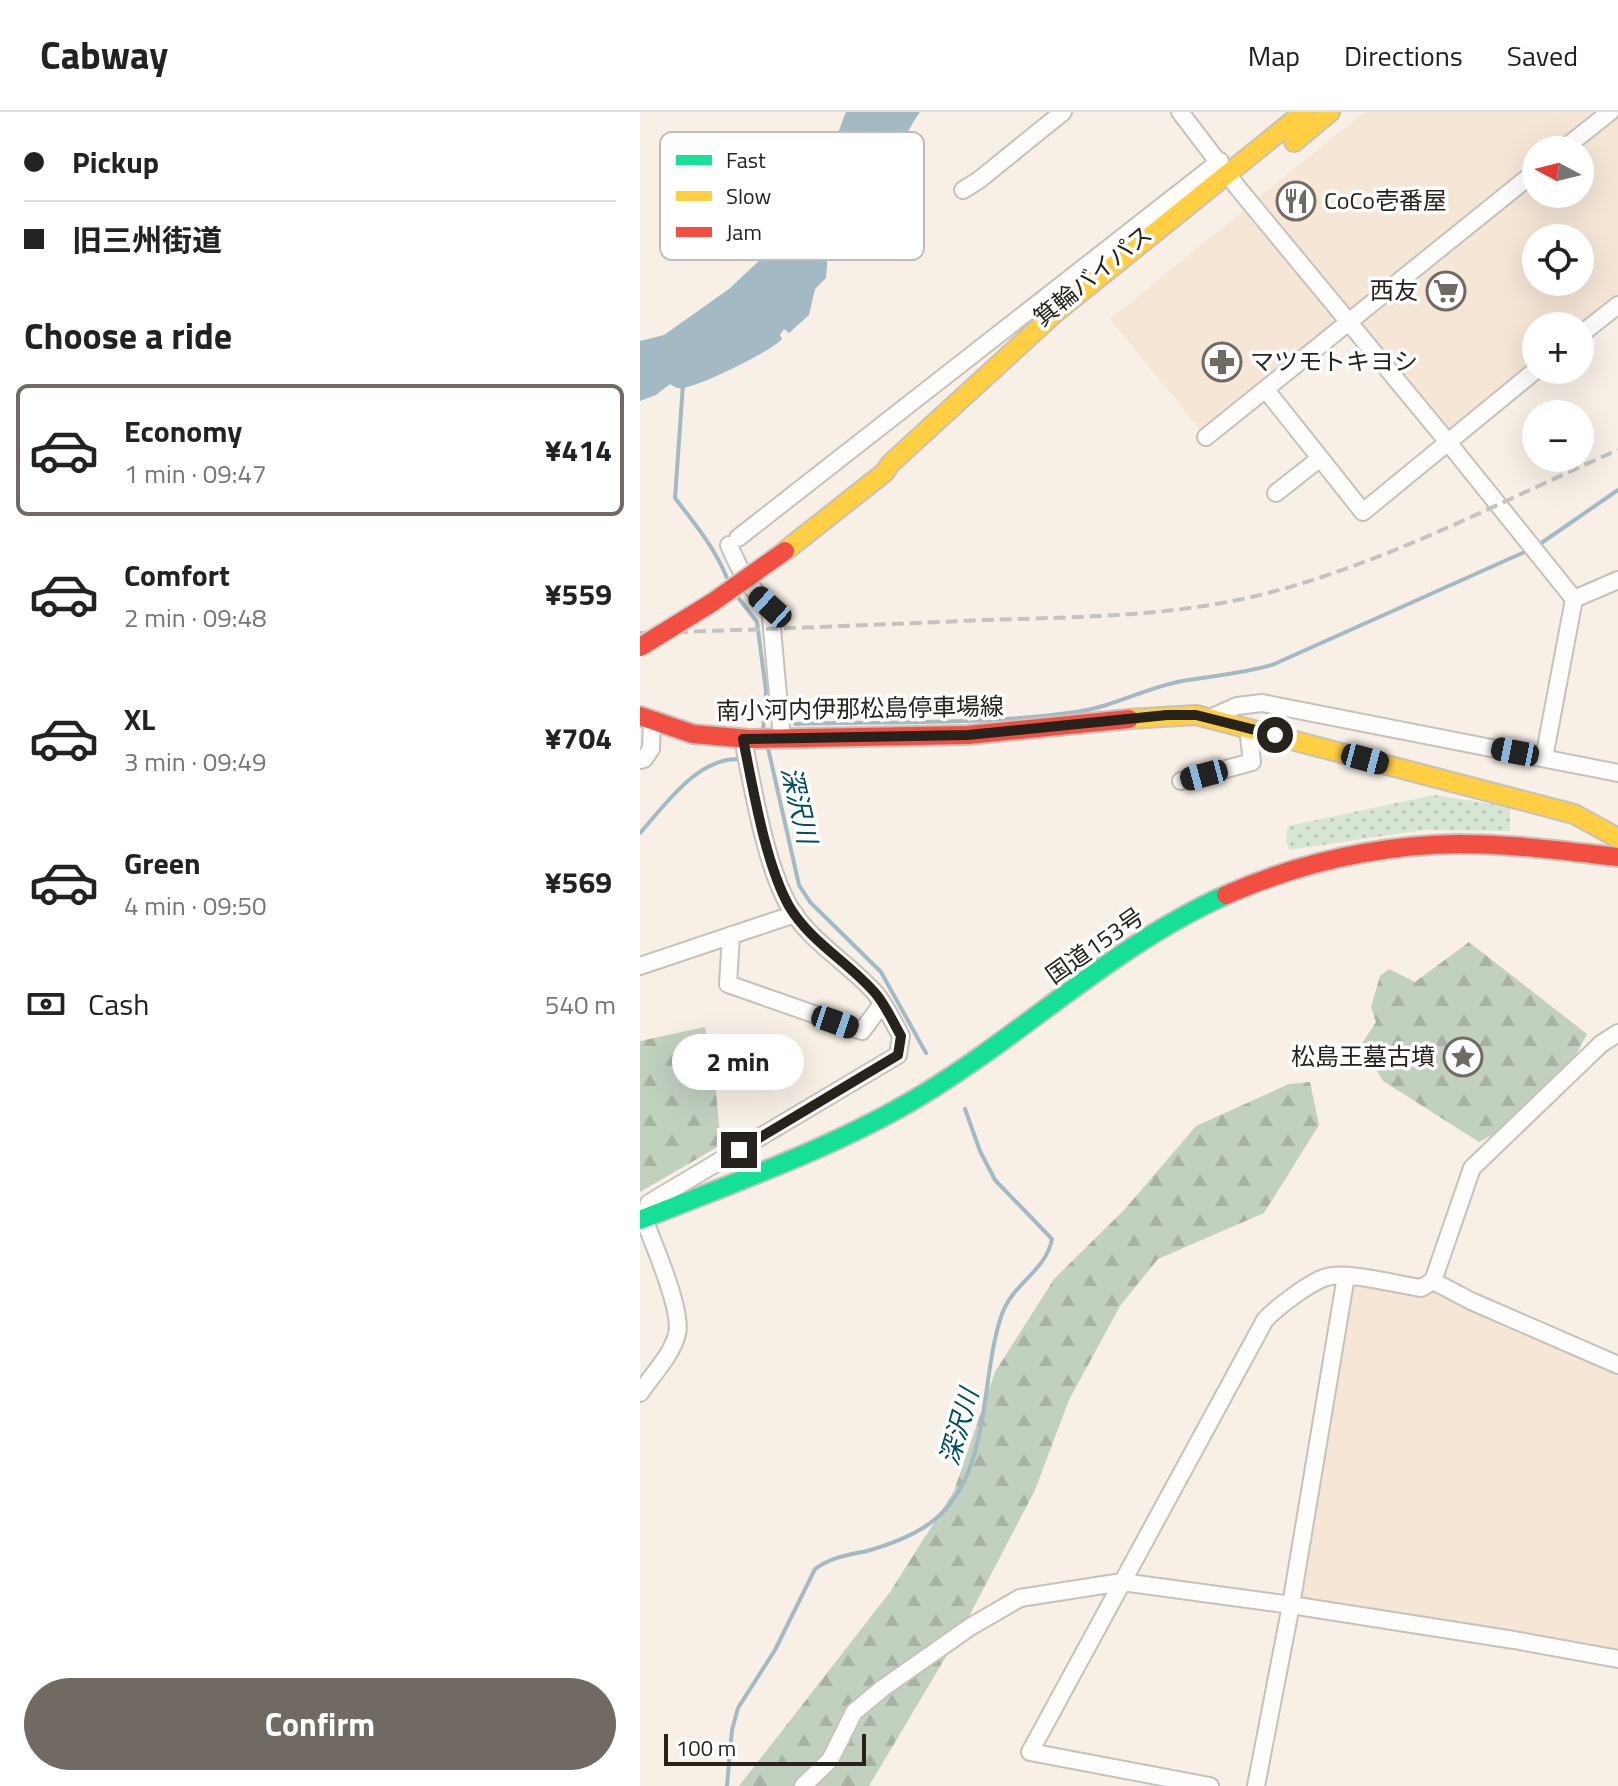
<!DOCTYPE html>
<meta charset="utf-8">
<style>
:root{--surface:#fff;--page:#f2f2f2;--text:#222;--muted:#767676;--line:#e0e0e0;--accent:#706a63}
body{margin:0;font-family:"Titillium Web","Noto Sans JP",sans-serif;background:var(--page);color:var(--text);height:100vh;display:flex;flex-direction:column;font-size:30px;white-space:nowrap}
*{box-sizing:border-box;margin:0}
p{font-size:26px;color:var(--muted)}
.icon{flex:none;width:44px;height:44px;fill:none;stroke:currentColor;stroke-width:2;stroke-linecap:round;stroke-linejoin:round}
.map{position:relative;flex:1;overflow:hidden}
.panel{display:flex;flex-direction:column;background:var(--surface);width:640px}
.panel>*{flex:none}
.hud{display:grid;align-content:center;height:176px;padding:0 24px;background:var(--surface)}
.needle{width:52px;rotate:277deg}
.fabs{position:absolute;left:882px;top:24px;display:grid;gap:16px}
.fabs a{display:grid;place-items:center;width:72px;height:72px;border-radius:50%;background:var(--surface);box-shadow:0 8px 32px #0002;font-size:40px}
.scale{position:absolute;left:24px;bottom:20px;width:202px;box-sizing:border-box;padding-left:8px;border:4px solid #27221c;border-top:0;font-size:22px;line-height:28px;white-space:nowrap;color:#27221c;-webkit-text-stroke:6px #fff;paint-order:stroke}
.end{position:absolute;width:36px;height:36px;margin:-18px;border:10px solid #27221c;background:#fff;box-shadow:0 0 0 4px #fff}
.from{border-radius:50%}
.bubble{position:absolute;height:56px;border-radius:28px;background:var(--surface);box-shadow:0 8px 32px #0002;font-size:26px;font-weight:700;line-height:56px;text-align:center}
.car{position:absolute;width:24px;height:48px;margin:-24px -12px;border-radius:10px;box-shadow:0 0 6px 2px #0007;background:linear-gradient(#222 24%,#8ab4d8 0 40%,#222 0 76%,#8ab4d8 0 86%,#222 0)}
.hud b{display:flex;align-items:center;gap:28px;height:76px;font-size:30px}
.hud b+b{border-top:2px solid var(--line)}
.hud i{width:20px;height:20px;background:var(--text)}
ul{padding:0;list-style:none}
li{display:flex;align-items:center;gap:24px;height:132px;margin:0 16px 12px;padding:0 8px;border:4px solid transparent;border-radius:12px}
li div{flex:1}
li b{display:block;font-size:30px}
li em{font-style:normal;font-weight:700}
li.selected{border-color:var(--accent)}
li>.icon{width:72px;height:72px;stroke-width:1.5}
h2{padding:0 24px;font-size:36px;line-height:96px}
.pay{display:flex;align-items:center;gap:20px;height:88px;padding:0 24px;font-size:30px}
.pay p{margin-inline-start:auto}
.button{display:flex;gap:16px;margin-top:auto;padding:16px 24px}
.button a{flex:1;height:92px;border-radius:48px;background:var(--accent);color:#fff;font-size:32px;font-weight:700;line-height:92px;text-align:center}
header{display:flex;align-items:center;gap:48px;box-sizing:border-box;height:112px;padding:0 40px;background:var(--surface);border-bottom:2px solid var(--line)}
header strong{font-size:38px}
nav{display:flex;gap:44px;margin-inline-start:auto;font-size:28px}
main{display:flex;flex:1;min-height:0}
.map>svg:first-child{display:block}
</style>
<header>
<strong>Cabway</strong>
<nav><a>Map</a><a>Directions</a><a>Saved</a></nav>
</header>
<main>
<section class="panel">
<div class="hud">
<b><i class="from"></i>Pickup</b>
<b><i></i>旧三州街道</b>
</div>
<h2>Choose a ride</h2>
<ul>
<li class="selected"><svg class="icon" aria-label="car" viewBox="0 0 24 24"><path d="M5 17H2v-5l4-1 3-4h7l3 4 3 1v5h-3M9 17h6M6 11h13"/><circle cx="7" cy="17" r="2"/><circle cx="17" cy="17" r="2"/></svg><div><b>Economy</b><p>1 min · 09:47</p></div><em>¥414</em></li>
<li><svg class="icon" aria-label="car" viewBox="0 0 24 24"><path d="M5 17H2v-5l4-1 3-4h7l3 4 3 1v5h-3M9 17h6M6 11h13"/><circle cx="7" cy="17" r="2"/><circle cx="17" cy="17" r="2"/></svg><div><b>Comfort</b><p>2 min · 09:48</p></div><em>¥559</em></li>
<li><svg class="icon" aria-label="car" viewBox="0 0 24 24"><path d="M5 17H2v-5l4-1 3-4h7l3 4 3 1v5h-3M9 17h6M6 11h13"/><circle cx="7" cy="17" r="2"/><circle cx="17" cy="17" r="2"/></svg><div><b>XL</b><p>3 min · 09:49</p></div><em>¥704</em></li>
<li><svg class="icon" aria-label="car" viewBox="0 0 24 24"><path d="M5 17H2v-5l4-1 3-4h7l3 4 3 1v5h-3M9 17h6M6 11h13"/><circle cx="7" cy="17" r="2"/><circle cx="17" cy="17" r="2"/></svg><div><b>Green</b><p>4 min · 09:50</p></div><em>¥569</em></li>
</ul>
<div class="pay"><svg class="icon" aria-label="cash" viewBox="0 0 24 24"><path d="M3 7h18v10H3z"/><circle cx="12" cy="12" r="2"/></svg>Cash<p>540 m</p></div>
<div class="button"><a>Confirm</a></div>
</section>
<div class="map">
<svg width="978" height="1674" viewBox="0 0 978 1674">
<defs>
<pattern id="forest-firs" width="22" height="20" patternUnits="userSpaceOnUse" patternTransform="scale(2)"><rect width="22" height="20" fill="#c2d0c0"/><path d="M5 1l3.5 6h-7zM16 11l3.5 6h-7z" fill="#a7b2a4"/></pattern>
<pattern id="park-dots" width="8" height="8" patternUnits="userSpaceOnUse" patternTransform="scale(2)"><rect width="8" height="8" fill="#d7e5d5"/><path d="M2 2h.1M6 6h.1" fill="none" stroke="#b9c4b6" stroke-width="1.8" stroke-linecap="round"/></pattern>
</defs>
<rect width="100%" height="100%" fill="#f8f0e7"/>
<!-- built -->
<path fill="#f5e6d6" fill-rule="evenodd" d="M724,0H978V189L940,214H896V256L807,329L708,210L566,325L470,207ZM896,38H940V82H896ZM896,126H940V170H896Z
M706,1164L793,1169L978,1253V1547L651,1493Z"/>
<!-- forest -->
<path fill="url(#forest-firs)" d="M829,830L947,922L933,948L854,1022L839,1030L743,969L721,933L736,910L731,895L740,864L749,857L775,870Z
M65,915L74,960L81,1033L0,1080V929Z
M670,970L679,1013L624,1101L518,1147L480,1194L429,1288L395,1378L323,1516L229,1674H99L250,1480L314,1379L355,1260L414,1167L485,1097L556,1014L649,972Z"/>
<!-- park -->
<path fill="url(#park-dots)" d="M794,683L870,695V719L783,718L649,738L646,728L648,714Z"/>
<!-- water -->
<path fill="#a3b9c3" d="M206,0H280C270,13 266,26 257,39L250,37L251,48L238,58L234,73L227,79L225,91L219,97L218,109L208,121H202L199,130L188,141L186,166L175,177L169,203L149,221L144,217L140,223L142,227C132,239 58,275 43,276C37,277 35,275 30,272L16,283L0,289V229L24,223L89,177L123,145L141,141C172,103 188,45 206,0Z"/>
<g fill="none" stroke-linecap="round" stroke-linejoin="round">
<!-- stream -->
<path stroke="#a3b9c3" stroke-width="4" d="M43,272L35,386C55,412 75,436 87,466
M897,434L978,378
M97,484L117,510L126,579L123,620
M155,612C247,609 345,613 436,600C473,595 505,576 542,569C572,564 602,562 632,553L889,438
M128,636L159,773L170,790L241,860L286,941
M0,721C26,692 58,645 100,647
M87,1674L92,1618L98,1596L135,1538L175,1457C191,1445 208,1443 227,1439C248,1433 270,1425 289,1412C353,1366 339,1267 362,1202C373,1171 406,1159 412,1127L355,1068L340,1039L325,997"/>
<!-- street casing -->
<g stroke="#c6c1ba" stroke-width="20">
<path id="street" d="M540,0L598,76L807,329L934,487
M922,38L970,0
M323,78L339,68L423,0
M940,223L978,193
M626,278L723,400L896,258
M566,325L896,59
M636,381L679,347
M98,426L580,49
M89,433C99,457 110,477 130,495L142,627
M570,606L597,594L622,591L978,661
M904,646L934,487L978,468
M0,648L4,647L11,637L12,610
M541,669L612,650L608,616
M91,823L88,872L222,919L242,892
M0,854L155,802
M793,1169L831,1189L978,1253
M0,1281C12,1263 32,1243 37,1222C43,1199 13,1131 4,1107L9,1091L258,943L261,924C253,910 246,894 236,882C209,851 170,830 149,794C125,752 113,676 103,627
M163,1674L190,1648L214,1600L243,1576L330,1515L380,1486L482,1470L651,1493L874,1528L978,1547
M570,1674L390,1640L625,1208C636,1196 671,1169 687,1165C707,1159 759,1173 781,1176L793,1169L832,1056L961,932L978,921
M616,1674L651,1493L706,1164"/>
</g>
<!-- fast casing -->
<g stroke="#c6c1ba" stroke-width="22">
<path id="fast" d="M0,1108C95,1070 194,1036 282,983C386,920 474,833 586,783"/>
</g>
<!-- slow casing -->
<g stroke="#c6c1ba" stroke-width="22">
<path id="slow" d="M654,30L690,0
M145,439L245,360L250,352L415,201L664,0
M489,607L556,603L934,702L978,726"/>
</g>
<!-- jam casing -->
<g stroke="#c6c1ba" stroke-width="22">
<path id="jam" d="M0,604L53,622L109,627L328,623L489,607
M586,783C659,751 739,733 819,732C872,732 925,739 978,745"/>
</g>
<!-- street -->
<use href="#street" stroke="#fefdfb" stroke-width="16"/>
<!-- fast -->
<use href="#fast" stroke="#16e098" stroke-width="18"/>
<!-- slow -->
<use href="#slow" stroke="#ffcf43" stroke-width="18"/>
<!-- jam -->
<use href="#jam" stroke="#f24e42" stroke-width="18"/>
<!-- rail -->
<path stroke="#c5c3c1" stroke-width="4" stroke-dasharray="12 6" stroke-linecap="butt" d="M0,521C115,518 229,513 344,508C436,505 530,505 620,483C745,452 861,389 978,338"/>
<!-- jam-bridge casing -->
<g stroke="#d1cdc9" stroke-width="22" stroke-linecap="butt">
<path id="jam-bridge" d="M0,535L73,490L145,439"/>
</g>
<!-- jam-bridge -->
<use href="#jam-bridge" stroke="#f24e42" stroke-width="18"/>
</g>
<g fill="none" stroke-linecap="round" stroke-linejoin="round">
<!-- route -->
<path stroke="#27221c" stroke-width="10" d="M99,1038L258,943L261,924C253,910 246,894 236,882C210,851 170,830 149,794C125,751 113,676 103,627L328,623L527,603H556L635,623"/>
</g>
<!-- icons -->
<defs>
<g id="restaurant-ring" transform="scale(2)"><circle r="9.5" fill="#fff" stroke="#706a63" stroke-width="1.5"/><path d="M-5-6h1v4h1v-4h1v4h1v-4h1v5L-1.5 .5V6h-2V.5L-5-1ZM5-6V6H3V1.5H1.5Q1.5-4 5-6Z" fill="#706a63"/></g>
<g id="supermarket-ring" transform="scale(2)"><circle r="9.5" fill="#fff" stroke="#706a63" stroke-width="1.5"/><path d="M-6-5.5h2.5l.6 2H6L4.5 2H-2.5L-4.4-4H-6ZM-1.5 3.2a1.3 1.3 0 1 0 .1 0ZM3 3.2a1.3 1.3 0 1 0 .1 0Z" fill="#706a63"/></g>
<g id="pharmacy-ring" transform="scale(2)"><circle r="9.5" fill="#fff" stroke="#706a63" stroke-width="1.5"/><path d="M-2-6h4v4h4v4h-4v4h-4v-4h-4v-4h4Z" fill="#706a63"/></g>
<g id="sight-ring" transform="scale(2)"><circle r="9.5" fill="#fff" stroke="#706a63" stroke-width="1.5"/><path d="M0-6L1.8-2.2L6-1.7L2.9 1.2L3.7 5.4L0 3.3L-3.7 5.4L-2.9 1.2L-6-1.7L-1.8-2.2Z" fill="#706a63"/></g>
</defs>
<g fill-rule="evenodd">
<use href="#restaurant-ring" x="656" y="89"/>
<use href="#supermarket-ring" x="806" y="179"/>
<use href="#pharmacy-ring" x="582" y="250"/>
<use href="#sight-ring" x="823" y="945"/>
</g>
<g text-anchor="middle" stroke-width="7" stroke-linejoin="round" paint-order="stroke">
<!-- poi labels -->
<g font-size="24" fill="#27221c" stroke="#fff" text-anchor="start">
<text x="684" y="97">CoCo壱番屋</text>
<text x="778" y="187" text-anchor="end">西友</text>
<text x="610" y="258">マツモトキヨシ</text>
<text x="795" y="953" text-anchor="end">松島王墓古墳</text>
</g>
<!-- street labels -->
<g font-size="24" fill="#27221c" stroke="#fff">
<text transform="translate(453 164) rotate(-39)" y="8">箕輪バイパス</text>
<text transform="translate(220 597) rotate(-1)" y="8">南小河内伊那松島停車場線</text>
<text transform="translate(455 834) rotate(-35)" y="8">国道153号</text>
</g>
<!-- water labels -->
<g font-size="26" font-style="italic" fill="#004c64" stroke="#fff">
<text transform="translate(159 693) rotate(77)" y="9">深沢川</text>
<text transform="translate(319 1315) rotate(-74)" y="9">深沢川</text>
</g>
</g>
<!-- legend -->
<rect x="20" y="20" width="264" height="128" rx="12" fill="#fff" stroke="#bebdbb" stroke-width="2"/>
<rect x="36" y="43" width="36" height="10" fill="#16e098"/>
<rect x="36" y="79" width="36" height="10" fill="#ffcf43"/>
<rect x="36" y="115" width="36" height="10" fill="#f24e42"/>
<g font-size="22" fill="#27221c">
<text x="86" y="56">Fast</text>
<text x="86" y="92">Slow</text>
<text x="86" y="128">Jam</text>
</g>
</svg>
<div class="fabs">
<a><svg class="needle" viewBox="-14 -14 28 28"><path d="M0-13l5 13h-10z" fill="#e53935"/><path d="M0 13l5-13h-10z" fill="#767676"/></svg></a>
<a><svg class="icon" aria-label="locate" viewBox="0 0 24 24"><circle cx="12" cy="12" r="6"/><path d="M12 2v4M12 18v4M2 12h4M18 12h4"/></svg></a>
<a>+</a>
<a>−</a>
</div>
<div class="scale">100 m</div>
<i class="end from" style="left:635px;top:623px"></i>
<i class="end" style="left:99px;top:1038px"></i>
<div class="bubble" style="left:32px;top:922px;width:132px">2 min</div>
<i class="car" style="left:130px;top:495px;rotate:312deg"></i>
<i class="car" style="left:875px;top:640px;rotate:281deg"></i>
<i class="car" style="left:725px;top:647px;rotate:105deg"></i>
<i class="car" style="left:564px;top:663px;rotate:255deg"></i>
<i class="car" style="left:195px;top:910px;rotate:109deg"></i>
</div>
</main>
